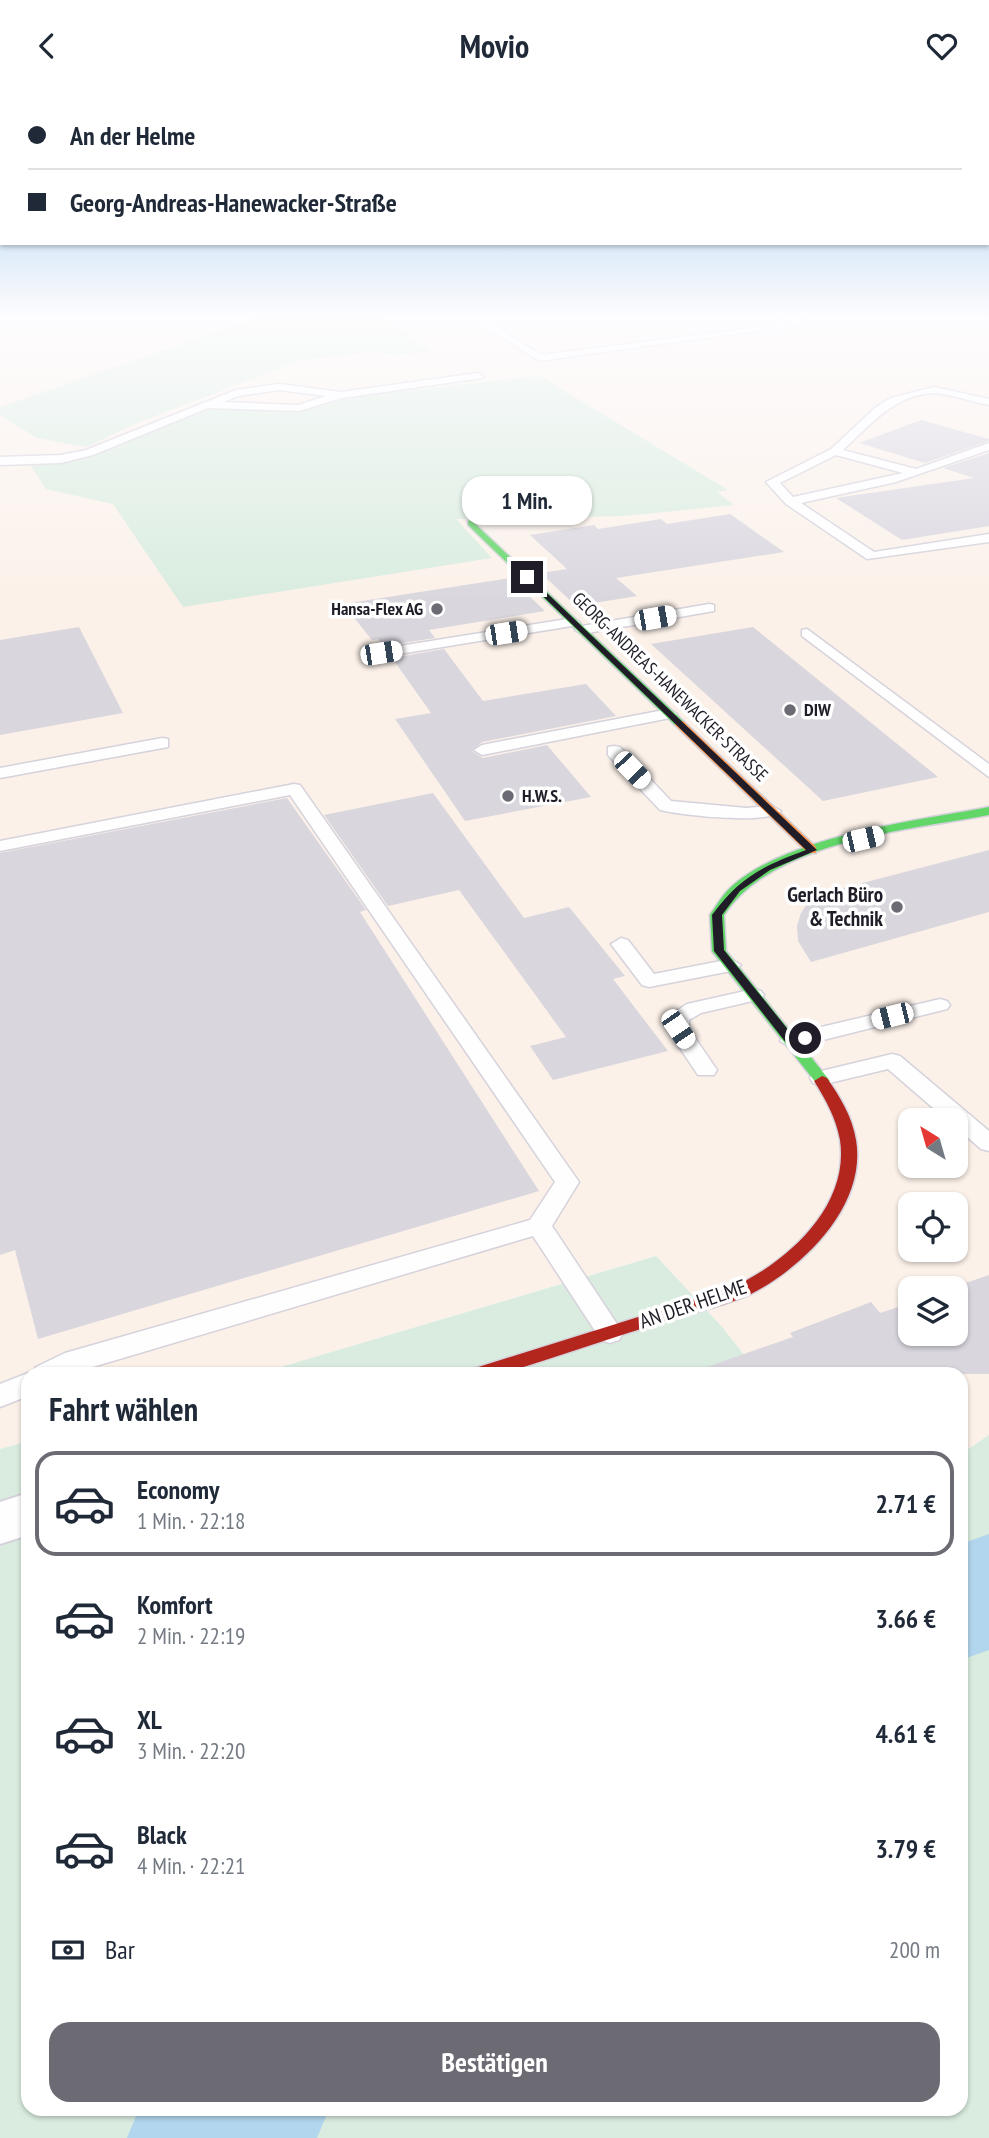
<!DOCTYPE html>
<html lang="de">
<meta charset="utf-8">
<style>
:root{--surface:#fff;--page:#f6f6f7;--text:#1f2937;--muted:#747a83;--line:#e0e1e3;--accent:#6c6a72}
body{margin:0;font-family:"PT Sans Narrow",sans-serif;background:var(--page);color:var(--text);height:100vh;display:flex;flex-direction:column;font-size:26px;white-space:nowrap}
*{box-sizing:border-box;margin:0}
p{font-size:23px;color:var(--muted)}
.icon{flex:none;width:38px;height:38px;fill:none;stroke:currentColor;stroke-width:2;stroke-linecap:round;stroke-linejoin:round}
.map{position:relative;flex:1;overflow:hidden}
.sheet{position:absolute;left:21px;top:1276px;width:947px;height:749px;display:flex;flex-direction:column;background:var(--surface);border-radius:21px;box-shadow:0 2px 5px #0004}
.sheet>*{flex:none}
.banner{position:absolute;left:0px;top:0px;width:990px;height:154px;box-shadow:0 2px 5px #0004;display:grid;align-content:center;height:154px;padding:0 28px;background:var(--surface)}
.needle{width:46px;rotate:323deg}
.buttons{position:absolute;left:898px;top:1017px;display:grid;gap:14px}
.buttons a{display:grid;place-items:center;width:70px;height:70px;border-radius:14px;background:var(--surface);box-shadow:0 2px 5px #0004;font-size:35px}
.end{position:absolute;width:32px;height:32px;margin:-16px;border:9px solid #201d28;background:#fff;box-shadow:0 0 0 4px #fff}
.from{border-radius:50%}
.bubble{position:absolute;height:49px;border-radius:21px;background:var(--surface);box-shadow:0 2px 5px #0004;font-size:23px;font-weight:800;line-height:49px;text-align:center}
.car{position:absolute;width:21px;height:42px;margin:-21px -10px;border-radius:9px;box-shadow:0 0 5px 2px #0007;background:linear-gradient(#fff 24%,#345 0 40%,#fff 0 76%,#345 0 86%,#fff 0)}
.banner b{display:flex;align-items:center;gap:24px;height:66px;font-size:26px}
.banner b+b{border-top:2px solid var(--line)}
.banner i{width:18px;height:18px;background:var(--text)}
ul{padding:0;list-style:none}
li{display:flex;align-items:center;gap:21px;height:105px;margin:0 14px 10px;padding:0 14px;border:4px solid transparent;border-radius:21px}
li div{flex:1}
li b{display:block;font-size:26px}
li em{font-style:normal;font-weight:800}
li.selected{border-color:var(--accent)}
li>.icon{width:63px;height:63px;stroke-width:1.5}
h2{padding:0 28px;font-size:32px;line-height:84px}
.pay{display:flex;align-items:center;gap:18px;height:77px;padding:0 28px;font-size:26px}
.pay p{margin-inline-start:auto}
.button{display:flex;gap:14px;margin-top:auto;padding:14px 28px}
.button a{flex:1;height:80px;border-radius:21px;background:var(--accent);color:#fff;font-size:28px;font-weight:800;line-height:80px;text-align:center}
header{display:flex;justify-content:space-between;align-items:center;height:91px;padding:0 28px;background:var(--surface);font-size:32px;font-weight:800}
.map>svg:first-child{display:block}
</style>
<header><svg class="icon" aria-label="back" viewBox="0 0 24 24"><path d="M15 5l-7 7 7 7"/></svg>Movio<svg class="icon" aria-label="heart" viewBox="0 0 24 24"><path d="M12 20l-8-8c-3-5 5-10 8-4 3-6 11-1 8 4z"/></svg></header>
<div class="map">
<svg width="989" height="2047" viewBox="0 0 989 2047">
<rect width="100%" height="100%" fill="#faf8fc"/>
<!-- industrial -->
<path fill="#fbf1e9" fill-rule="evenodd" d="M0,223H989V1344L961,1363V1283H759L723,1237L655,1165L257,1283H28V1350L0,1358ZM910,1029H956V1074H910ZM910,1113H956V1158H910ZM910,1197H956V1242H910Z"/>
<!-- green -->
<path fill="#d9ecdf" d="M268,223H378L431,260L399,264L370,261L302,269L137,332L87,356L37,347L0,324V316Z
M540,285L728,399L717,401L734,414L624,425L456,428L492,467L183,516L113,413L46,398L31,375C61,372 92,366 120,355C148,343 173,326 204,320C252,310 301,330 347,306Z
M656,1165L723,1237L759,1283H257Z
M989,1344V2047H0V1358L28,1350V2018H961V1363Z"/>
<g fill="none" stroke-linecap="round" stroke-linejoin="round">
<!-- river -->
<path fill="#b2d6ed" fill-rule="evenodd" d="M989,1443V1559L961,1569V1453Z
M139,2018H329L317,2047H127Z"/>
</g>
<!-- building -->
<path fill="#d9d6de" d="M921,329L989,348V350L925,372L859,352Z
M989,362V435L902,449L836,407L974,387L943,377Z
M730,423L784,461L616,487L637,505L576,515L541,482L567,478L530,444L594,434L598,438L661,428L667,433Z
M510,487L545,520L429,539L435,547L383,555L378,548L372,549L343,513Z
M79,536L123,622L0,644V549Z
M753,536L938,686L823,710L651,553Z
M444,558L483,610L586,593L616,625L482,651L472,660L483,667L547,654L591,706L465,730L395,628L431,622L392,567Z
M433,702L524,827L569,816L625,885L613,888L668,960L553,989L530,955L566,946L459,799L388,815L324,724Z
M287,707L366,819L360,821L539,1100L38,1248L15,1159L0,1164V762Z
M989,759V821L811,871L798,850L797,835L801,822L809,810L828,801Z
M989,1184V1283H705L704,1277L793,1246L790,1242L871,1211L880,1222L910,1212V1242H956V1197H951Z"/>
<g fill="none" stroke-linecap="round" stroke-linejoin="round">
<!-- lane casing -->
<g stroke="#d5d2db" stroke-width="3">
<path id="lane" d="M465,223H477L541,264L792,232L776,223H789L808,233L539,270Z
M478,282L483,285L482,287L342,307L299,320L208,317L93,364L61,372L0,374V366L61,364L86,359L236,299L279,293L341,301ZM279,299L326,305L298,314L223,311L238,305Z
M934,296L989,308V314C972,311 952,303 935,302C896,302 869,335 843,359L916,378L989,352V359L896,391L801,412L874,461L989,443V451L867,468L786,413L766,391L831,358L876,316L891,307ZM836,364L903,382L793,406L780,392Z
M709,513L714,514V520L582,543L575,539L582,535Z
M573,527L580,531L578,534L381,566L374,562L381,558Z
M807,538L989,673V686L802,545V539Z
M669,618L677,623L675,626L482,664L474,659L482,654Z
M162,647L168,648V656L0,687V677Z
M614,655L620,656L671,710L746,717L772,715L781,720C768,734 680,724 660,719L608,664V656Z
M294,693L300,694L579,1091L552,1135L623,1242L619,1249L610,1252L601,1249L533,1145L69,1283H33L36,1276L65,1262L530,1129L555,1091L290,704L0,760V750Z
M621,847L628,849L654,883L731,868L741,874L731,880L649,896L642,894L611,853Z
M754,898L761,900L764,904L761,908L701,922L689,929V938L717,979L714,984H698L667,938V926L687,913Z
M940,908L947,910L950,914L947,918L791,957L780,950L783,945Z
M892,963L900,965L989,1040V1060L981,1058L956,1036V1029H947L888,978L821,994L813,992L810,987L813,982Z
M28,1282V1305L0,1316V1293Z"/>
</g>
<!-- street casing -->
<g stroke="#d5d2db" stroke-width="4">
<path id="street" d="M28,1402V1444L0,1453V1411Z"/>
</g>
<!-- fast casing -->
<g stroke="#d5d2db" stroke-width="3">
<path id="fast" d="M471,429L683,630V634H675L468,434V430Z
M989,716V724C908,739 772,750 724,824L726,860L830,990L822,995L817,993L712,860L710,824C716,815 722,805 729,798C784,745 916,730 989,716Z"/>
</g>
<!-- slow casing -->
<g stroke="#d5d2db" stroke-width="3">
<path id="slow" d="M675,630H683L816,756V762H808L675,634Z"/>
</g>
<!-- jam casing -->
<g stroke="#d5d2db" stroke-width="3">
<path id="jam" d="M822,985L827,987C840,1006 852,1025 856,1049C867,1114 804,1176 751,1203C726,1215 697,1220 670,1229C614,1246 558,1265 502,1283H470L472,1278L731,1197C786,1172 850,1116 840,1049C836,1027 826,1009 814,990Z"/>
</g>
<!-- lane -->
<use href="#lane" fill="#fefeff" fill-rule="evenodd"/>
<!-- street -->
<use href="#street" fill="#fefeff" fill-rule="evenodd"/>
<!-- fast -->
<use href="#fast" fill="#63d668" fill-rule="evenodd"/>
<!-- slow -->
<use href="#slow" fill="#ff974d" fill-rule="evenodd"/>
<!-- jam -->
<use href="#jam" fill="#b3261e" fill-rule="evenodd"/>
</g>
<!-- sky -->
<linearGradient id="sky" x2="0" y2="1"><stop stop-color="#92c2ea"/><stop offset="0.44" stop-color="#fdfcfe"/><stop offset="1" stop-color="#fdfcfe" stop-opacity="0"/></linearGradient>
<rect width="989" height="510" fill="url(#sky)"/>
<!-- route -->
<path fill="#201d28" d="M529,485L817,759L770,779L740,800L722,824L724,859L794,946L805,943L811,947L809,949L787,953L714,860L712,824C740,786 763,775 806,759L523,486Z"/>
<!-- markers -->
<g fill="#6c6a72" stroke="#fff" stroke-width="2.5">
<circle cx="437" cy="518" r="7"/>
<circle cx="790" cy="619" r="7"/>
<circle cx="508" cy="705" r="7"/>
<circle cx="897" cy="816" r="7"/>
</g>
<g text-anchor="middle" stroke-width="7" stroke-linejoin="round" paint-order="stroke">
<!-- far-poi labels -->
<g font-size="18" font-weight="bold" fill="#201d28" stroke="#fff" text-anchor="start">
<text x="423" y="524" text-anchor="end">Hansa-Flex AG</text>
<text x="804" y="625">DIW</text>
<text x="522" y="711">H.W.S.</text>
</g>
<!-- far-street labels -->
<g font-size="18" fill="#201d28" stroke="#fff">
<text transform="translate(670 596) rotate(44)" y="6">GEORG-ANDREAS-HANEWACKER-STRASSE</text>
</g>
<!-- poi labels -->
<g font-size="21" font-weight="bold" fill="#201d28" stroke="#fff" text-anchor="end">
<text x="883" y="811">Gerlach Büro<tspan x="883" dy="24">&amp; Technik</tspan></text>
</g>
<!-- street labels -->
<g font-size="21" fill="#201d28" stroke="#fff">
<text transform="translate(693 1213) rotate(-19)" y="7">AN DER HELME</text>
</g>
</g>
</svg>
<div class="buttons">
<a><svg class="needle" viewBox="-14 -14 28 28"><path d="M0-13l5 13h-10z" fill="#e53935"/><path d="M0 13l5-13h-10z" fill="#747a83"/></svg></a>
<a><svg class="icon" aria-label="locate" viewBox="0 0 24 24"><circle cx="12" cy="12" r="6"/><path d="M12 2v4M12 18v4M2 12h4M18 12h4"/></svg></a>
<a><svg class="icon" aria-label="layers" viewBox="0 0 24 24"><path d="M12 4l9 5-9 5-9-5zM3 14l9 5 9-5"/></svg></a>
</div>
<i class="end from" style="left:805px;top:947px"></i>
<i class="end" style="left:527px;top:486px"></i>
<div class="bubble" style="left:462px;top:385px;width:130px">1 Min.</div>
<i class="car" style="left:655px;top:527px;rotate:80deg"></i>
<i class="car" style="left:506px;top:542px;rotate:81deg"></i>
<i class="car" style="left:381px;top:562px;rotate:81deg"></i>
<i class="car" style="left:632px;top:679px;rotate:136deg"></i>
<i class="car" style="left:863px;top:748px;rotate:77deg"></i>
<i class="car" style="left:892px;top:925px;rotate:256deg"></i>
<i class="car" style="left:678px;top:938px;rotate:146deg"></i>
<div class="banner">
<b><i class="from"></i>An der Helme</b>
<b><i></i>Georg-Andreas-Hanewacker-Straße</b>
</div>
<section class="sheet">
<h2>Fahrt wählen</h2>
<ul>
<li class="selected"><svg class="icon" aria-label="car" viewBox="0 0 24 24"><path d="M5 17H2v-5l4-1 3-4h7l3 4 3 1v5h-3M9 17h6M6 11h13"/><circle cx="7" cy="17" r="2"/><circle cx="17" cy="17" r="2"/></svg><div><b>Economy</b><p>1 Min. · 22:18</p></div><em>2.71 €</em></li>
<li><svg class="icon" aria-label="car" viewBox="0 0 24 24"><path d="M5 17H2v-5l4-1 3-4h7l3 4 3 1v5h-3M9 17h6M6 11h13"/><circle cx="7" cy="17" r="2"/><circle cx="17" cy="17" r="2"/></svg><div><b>Komfort</b><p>2 Min. · 22:19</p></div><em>3.66 €</em></li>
<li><svg class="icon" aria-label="car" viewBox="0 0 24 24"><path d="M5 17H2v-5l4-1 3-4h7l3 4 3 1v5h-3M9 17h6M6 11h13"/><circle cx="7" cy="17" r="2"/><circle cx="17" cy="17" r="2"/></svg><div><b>XL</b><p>3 Min. · 22:20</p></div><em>4.61 €</em></li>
<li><svg class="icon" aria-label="car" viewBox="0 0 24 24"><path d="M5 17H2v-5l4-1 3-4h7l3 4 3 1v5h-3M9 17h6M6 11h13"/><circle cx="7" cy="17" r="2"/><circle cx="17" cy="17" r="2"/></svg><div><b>Black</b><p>4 Min. · 22:21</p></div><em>3.79 €</em></li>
</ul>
<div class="pay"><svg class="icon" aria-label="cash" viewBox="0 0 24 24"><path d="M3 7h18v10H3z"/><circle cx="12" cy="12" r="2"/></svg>Bar<p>200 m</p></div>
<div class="button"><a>Bestätigen</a></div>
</section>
</div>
